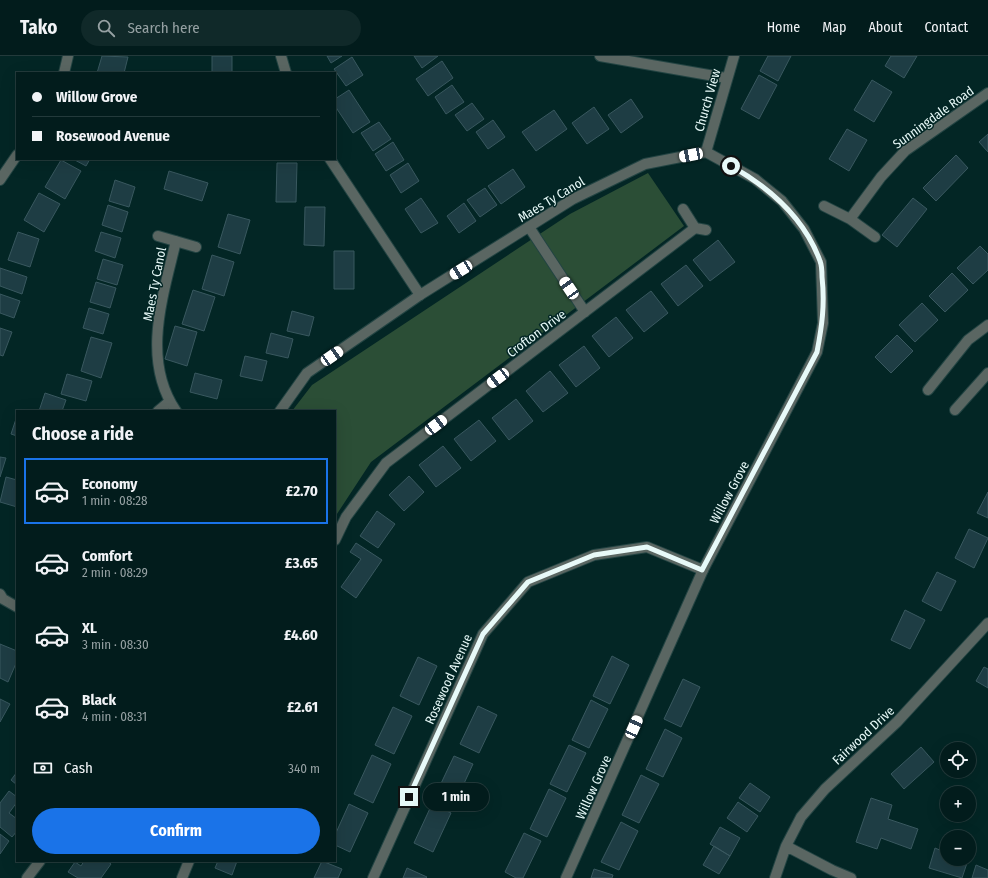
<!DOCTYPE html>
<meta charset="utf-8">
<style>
:root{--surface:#021c1c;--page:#102929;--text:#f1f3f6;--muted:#96a1a3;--line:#233a3b;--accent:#1a73e8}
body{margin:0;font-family:"Fira Sans Condensed",sans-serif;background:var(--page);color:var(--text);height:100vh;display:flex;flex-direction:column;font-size:15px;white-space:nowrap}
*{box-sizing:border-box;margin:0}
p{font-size:13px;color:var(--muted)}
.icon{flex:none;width:22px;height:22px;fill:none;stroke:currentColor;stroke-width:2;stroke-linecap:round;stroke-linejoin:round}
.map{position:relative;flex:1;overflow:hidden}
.side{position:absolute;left:16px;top:354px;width:320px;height:452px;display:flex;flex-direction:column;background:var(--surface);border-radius:0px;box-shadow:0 4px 16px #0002,0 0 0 1px var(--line)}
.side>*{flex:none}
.guide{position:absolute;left:16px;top:16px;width:320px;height:88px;border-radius:0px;box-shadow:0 4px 16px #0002,0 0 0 1px var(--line);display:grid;align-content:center;height:88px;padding:0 16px;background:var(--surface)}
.fabs{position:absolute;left:940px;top:686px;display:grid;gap:8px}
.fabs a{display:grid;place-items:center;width:36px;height:36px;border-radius:50%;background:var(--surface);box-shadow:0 4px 16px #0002,0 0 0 1px var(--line);font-size:20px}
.end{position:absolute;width:18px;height:18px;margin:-9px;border:5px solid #e7f9f8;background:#111;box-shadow:0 0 0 2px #111}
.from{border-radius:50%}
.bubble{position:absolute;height:28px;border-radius:14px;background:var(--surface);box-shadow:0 4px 16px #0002,0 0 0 1px var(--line);font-size:13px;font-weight:700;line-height:28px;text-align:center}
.car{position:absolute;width:12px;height:24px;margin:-12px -6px;border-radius:5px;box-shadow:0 0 3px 1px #0007;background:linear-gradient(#fff 24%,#345 0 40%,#fff 0 76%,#345 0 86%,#fff 0)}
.guide b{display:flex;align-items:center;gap:14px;height:38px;font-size:15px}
.guide b+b{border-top:1px solid var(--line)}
.guide i{width:10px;height:10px;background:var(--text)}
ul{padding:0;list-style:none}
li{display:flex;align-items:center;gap:12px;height:66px;margin:0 8px 6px;padding:0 8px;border:2px solid transparent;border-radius:0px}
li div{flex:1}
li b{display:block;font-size:15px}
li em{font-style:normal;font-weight:700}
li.selected{border-color:var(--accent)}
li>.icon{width:36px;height:36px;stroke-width:1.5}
h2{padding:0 16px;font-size:18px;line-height:48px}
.pay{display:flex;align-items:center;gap:10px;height:44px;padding:0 16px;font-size:15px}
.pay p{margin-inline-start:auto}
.action{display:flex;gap:8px;margin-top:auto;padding:8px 16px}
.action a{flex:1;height:46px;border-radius:24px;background:var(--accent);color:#fff;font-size:16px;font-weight:700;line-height:46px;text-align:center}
header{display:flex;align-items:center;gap:24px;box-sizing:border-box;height:56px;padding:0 20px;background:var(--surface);border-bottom:1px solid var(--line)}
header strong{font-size:19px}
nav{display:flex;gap:22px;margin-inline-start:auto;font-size:14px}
.search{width:280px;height:36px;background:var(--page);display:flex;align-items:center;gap:10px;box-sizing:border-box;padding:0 14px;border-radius:22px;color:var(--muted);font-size:15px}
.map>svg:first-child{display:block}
</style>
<header>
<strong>Tako</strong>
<div class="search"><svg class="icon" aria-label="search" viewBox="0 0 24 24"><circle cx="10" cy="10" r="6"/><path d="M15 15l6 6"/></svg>Search here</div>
<nav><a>Home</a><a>Map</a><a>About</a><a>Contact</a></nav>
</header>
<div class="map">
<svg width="988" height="822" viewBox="0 0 988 822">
<rect width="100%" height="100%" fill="#032625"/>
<!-- green -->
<path fill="#2b4e36" d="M648,117L684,170L371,406L335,461V355H292L312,329L570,158Z"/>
<!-- building -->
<path fill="#1e3d44" stroke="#39585f" d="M102,0L128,1L124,17H97Z
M212,0H232V17H212Z
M327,0H342L331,7Z
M414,0H438L422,12Z
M768,0H791L778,25L760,15Z
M891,0H917L904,22L885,10Z
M352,1L363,19L346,30L334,13Z
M442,5L453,22L428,40L416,23Z
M759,19L777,29L759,63L741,53Z
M872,24L892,36L874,66L854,54Z
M452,29L464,46L446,58L435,41Z
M349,34L370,66L353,77L335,50V43Z
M631,43L643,61L621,77L608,59Z
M472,47L484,63L467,75L455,59Z
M594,51L609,73L587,88L572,67Z
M554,54L567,73L536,95L522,76Z
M493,64L505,81L488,93L476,76Z
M379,66L391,83L373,95L361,77Z
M847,73L867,84L849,115L829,103Z
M988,78V96L979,86Z
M393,86L404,104L386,115L375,98Z
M956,99L968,112L936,145L923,132Z
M73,103H90L86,110Z
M61,104L81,115L65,143L45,131Z
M277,107H297L296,146H276Z
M408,107L419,125L401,137L390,119Z
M513,113L525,131L501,148L488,130Z
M169,115L208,127L202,145L164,133Z
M115,124L135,131L129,151L109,145Z
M485,132L497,149L480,161L467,144Z
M39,137L60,148L44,176L24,164Z
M421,142L438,167L421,177L405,153Z
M913,142L927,153L897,191L882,179Z
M464,147L476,165L459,177L447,160Z
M108,149L128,156L122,176L102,169Z
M305,151H325L324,190L304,189Z
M228,158L250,164L240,198L218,191Z
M18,176L39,183L30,211L8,204Z
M101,176L121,182L115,202L95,195Z
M718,184L735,206L710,225L693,204Z
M980,190L988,198V214L973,228L957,212Z
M334,195H354V233H334Z
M212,199L234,206L224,240L202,233Z
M103,203L123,209L117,229L97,223Z
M686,209L703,230L678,250L661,228Z
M0,212L27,221L22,238L0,230Z
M952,217L968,234L945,256L929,240Z
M96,226L116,232L110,252L90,246Z
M193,234L215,241L204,275L182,268Z
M651,235L668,257L644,276L626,254Z
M0,238L20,245L14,262L0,257Z
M922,247L938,264L915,286L899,269Z
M89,252L109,258L103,278L83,272Z
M292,255L314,261L309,280L287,275Z
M616,261L633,282L609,301L592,280Z
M175,270L197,276L187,310L165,303Z
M0,272L12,276L3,300L0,299Z
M271,277L293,283L288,302L266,297Z
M897,279L913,295L891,317L875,301Z
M91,281L112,287L101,322L81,315Z
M584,290L600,312L576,331L559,309Z
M245,300L267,305L262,325L240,320Z
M550,315L568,337L543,356L526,335Z
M195,317L222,324L217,343L190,336Z
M67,318L92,325L86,345L61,338Z
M45,337L66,344L62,355H39Z
M516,343L533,365L509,384L492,362Z
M17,360V380L11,378Z
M479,364L496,385L471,405L454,383Z
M443,390L461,412L436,431L419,409Z
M0,401L6,402L0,421Z
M409,420L424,436L404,455L389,439Z
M6,421L17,424V451L0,446Z
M988,436V462L977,457Z
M377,455L395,468L378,492L360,480Z
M969,473L988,482L974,512L955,502Z
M356,487L382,504L356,542L341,531L361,503L350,496Z
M937,516L956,525L941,555L922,545Z
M905,554L925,564L910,593L891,584Z
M0,588L17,595V605L8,626L0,622Z
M612,600L629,609L610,648L593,640Z
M418,601L437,610L419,649L400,640Z
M984,611L988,613V632L976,625Z
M683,623L700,631L681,671L664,663Z
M0,643L10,648L0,666Z
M591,644L608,653L589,692L572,684Z
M478,650L497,659L479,697L460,688Z
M393,651L412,660L394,698L375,689Z
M665,673L682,682L663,721L646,713Z
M569,689L586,697L567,736L550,728Z
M921,691L934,706L904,733L891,718Z
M372,699L391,708L373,747L354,738Z
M454,700L473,708L455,747L436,738Z
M17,716V729L11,724Z
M641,719L659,728L639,767L622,759Z
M750,727L770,741L760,756L739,742Z
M549,733L566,742L547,781L530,773Z
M9,735L17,741V746L9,757L17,763V775L12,781L0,771V747Z
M871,742L892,749L888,763L918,773L911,793L881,782L877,793L856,786Z
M738,746L758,760L747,776L727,762Z
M349,748L368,757L350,796L335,789V779Z
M432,748L451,757L433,796L414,787Z
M621,766L638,775L619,814L601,806Z
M720,771L740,782L730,800L710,788Z
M524,777L541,785L523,822H516L505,816Z
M0,778L9,785L0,798Z
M714,790L730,800L719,818L703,809Z
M935,792L947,797V803L968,804L962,822L929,812Z
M84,805H107L111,808L101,822H78L68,816L75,806L81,810Z
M218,805H237L232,819L215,812Z
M322,805L342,813L338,822H314Z
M976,809L988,814V822H972Z
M407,812L427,821L426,822H403Z
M594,813L613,819L612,822H591Z"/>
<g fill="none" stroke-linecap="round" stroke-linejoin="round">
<!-- service casing -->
<g stroke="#234443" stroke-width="12">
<path id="service" d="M600,0L726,22
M64,17L68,0
M0,124L17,99
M955,354L988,317"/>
</g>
<!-- minor casing -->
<g stroke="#234443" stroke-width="12">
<path id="minor" d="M281,0L286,17
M706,96L734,0
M330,103L420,239
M824,150L850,163L875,181
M683,153L695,172
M850,163L881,121L905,95L988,37
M529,171L585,256
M158,180L196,191
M928,334L968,284L988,269
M158,355L170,345
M176,355C141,304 163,240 176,185
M335,484L346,461L386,407L695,172L706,174
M786,790L832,814L851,822
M27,822L40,805
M182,822L189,805
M373,822L483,578L528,526L594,499L647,491L703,514
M775,822L786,790L801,761L825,733L897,666L988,567"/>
</g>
<!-- tertiary casing -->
<g stroke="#234443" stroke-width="12">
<path id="tertiary" d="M280,355L307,317L420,239L573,143L645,108L706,96L755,123L782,145L804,173L821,206L823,267L817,296L703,514L566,822
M0,538L3,543L17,551"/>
</g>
<!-- service -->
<use href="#service" stroke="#5a6662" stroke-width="10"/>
<!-- minor -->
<use href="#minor" stroke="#5a6662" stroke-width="10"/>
<!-- tertiary -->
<use href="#tertiary" stroke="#5a6662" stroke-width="10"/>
</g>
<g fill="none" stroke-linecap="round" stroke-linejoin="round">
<!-- route -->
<path stroke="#e7f9f8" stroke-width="5" d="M409,741L483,578L528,526L594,499L647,491L702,514L817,296C822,270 825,248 822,221C822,216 822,210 820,205C804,161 770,132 731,110"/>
</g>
<g text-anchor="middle" stroke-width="3" stroke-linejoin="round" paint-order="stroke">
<!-- street labels -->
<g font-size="13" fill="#e7f9f8" stroke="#032625">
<text transform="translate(707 44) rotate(-74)" y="5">Church View</text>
<text transform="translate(933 61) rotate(-36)" y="5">Sunningdale Road</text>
<text transform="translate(551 143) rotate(-31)" y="5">Maes Ty Canol</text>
<text transform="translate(154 228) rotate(-79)" y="5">Maes Ty Canol</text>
<text transform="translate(536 277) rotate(-37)" y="5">Crofton Drive</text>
<text transform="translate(729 436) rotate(-62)" y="5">Willow Grove</text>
<text transform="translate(448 623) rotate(-66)" y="5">Rosewood Avenue</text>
<text transform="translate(863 679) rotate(-43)" y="5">Fairwood Drive</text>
<text transform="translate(593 731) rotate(-66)" y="5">Willow Grove</text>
</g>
</g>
</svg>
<div class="fabs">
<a><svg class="icon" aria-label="locate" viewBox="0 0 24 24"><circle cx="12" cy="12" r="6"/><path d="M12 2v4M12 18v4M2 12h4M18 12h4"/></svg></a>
<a>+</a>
<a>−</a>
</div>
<i class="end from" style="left:731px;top:110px"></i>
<i class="end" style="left:409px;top:741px"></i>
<div class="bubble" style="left:423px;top:727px;width:66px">1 min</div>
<i class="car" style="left:691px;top:99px;rotate:259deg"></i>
<i class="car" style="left:461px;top:214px;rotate:238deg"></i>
<i class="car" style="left:569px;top:232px;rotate:326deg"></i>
<i class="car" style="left:332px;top:300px;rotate:56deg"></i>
<i class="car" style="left:498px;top:322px;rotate:233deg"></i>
<i class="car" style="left:436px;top:369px;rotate:53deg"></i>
<i class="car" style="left:634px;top:671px;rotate:24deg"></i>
<div class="guide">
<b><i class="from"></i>Willow Grove</b>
<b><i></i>Rosewood Avenue</b>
</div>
<section class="side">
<h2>Choose a ride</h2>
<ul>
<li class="selected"><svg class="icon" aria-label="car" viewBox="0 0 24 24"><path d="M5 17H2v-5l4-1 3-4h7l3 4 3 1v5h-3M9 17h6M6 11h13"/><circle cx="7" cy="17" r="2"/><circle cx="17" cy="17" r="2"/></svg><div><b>Economy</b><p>1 min · 08:28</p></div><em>£2.70</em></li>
<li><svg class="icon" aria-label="car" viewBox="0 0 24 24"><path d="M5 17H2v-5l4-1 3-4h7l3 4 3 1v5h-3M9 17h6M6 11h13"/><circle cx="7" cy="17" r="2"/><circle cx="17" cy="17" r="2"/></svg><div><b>Comfort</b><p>2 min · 08:29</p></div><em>£3.65</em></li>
<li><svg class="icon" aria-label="car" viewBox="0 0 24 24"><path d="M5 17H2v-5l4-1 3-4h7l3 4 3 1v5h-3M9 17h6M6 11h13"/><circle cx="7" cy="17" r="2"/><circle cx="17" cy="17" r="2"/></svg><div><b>XL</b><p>3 min · 08:30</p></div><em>£4.60</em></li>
<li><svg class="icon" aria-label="car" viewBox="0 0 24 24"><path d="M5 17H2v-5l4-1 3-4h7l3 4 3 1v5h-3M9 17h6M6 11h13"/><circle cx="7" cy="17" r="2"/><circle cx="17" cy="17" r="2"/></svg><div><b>Black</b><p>4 min · 08:31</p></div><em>£2.61</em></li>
</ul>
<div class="pay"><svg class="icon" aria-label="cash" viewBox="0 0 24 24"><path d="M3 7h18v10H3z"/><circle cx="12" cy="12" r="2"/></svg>Cash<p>340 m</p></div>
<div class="action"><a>Confirm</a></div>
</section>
</div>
